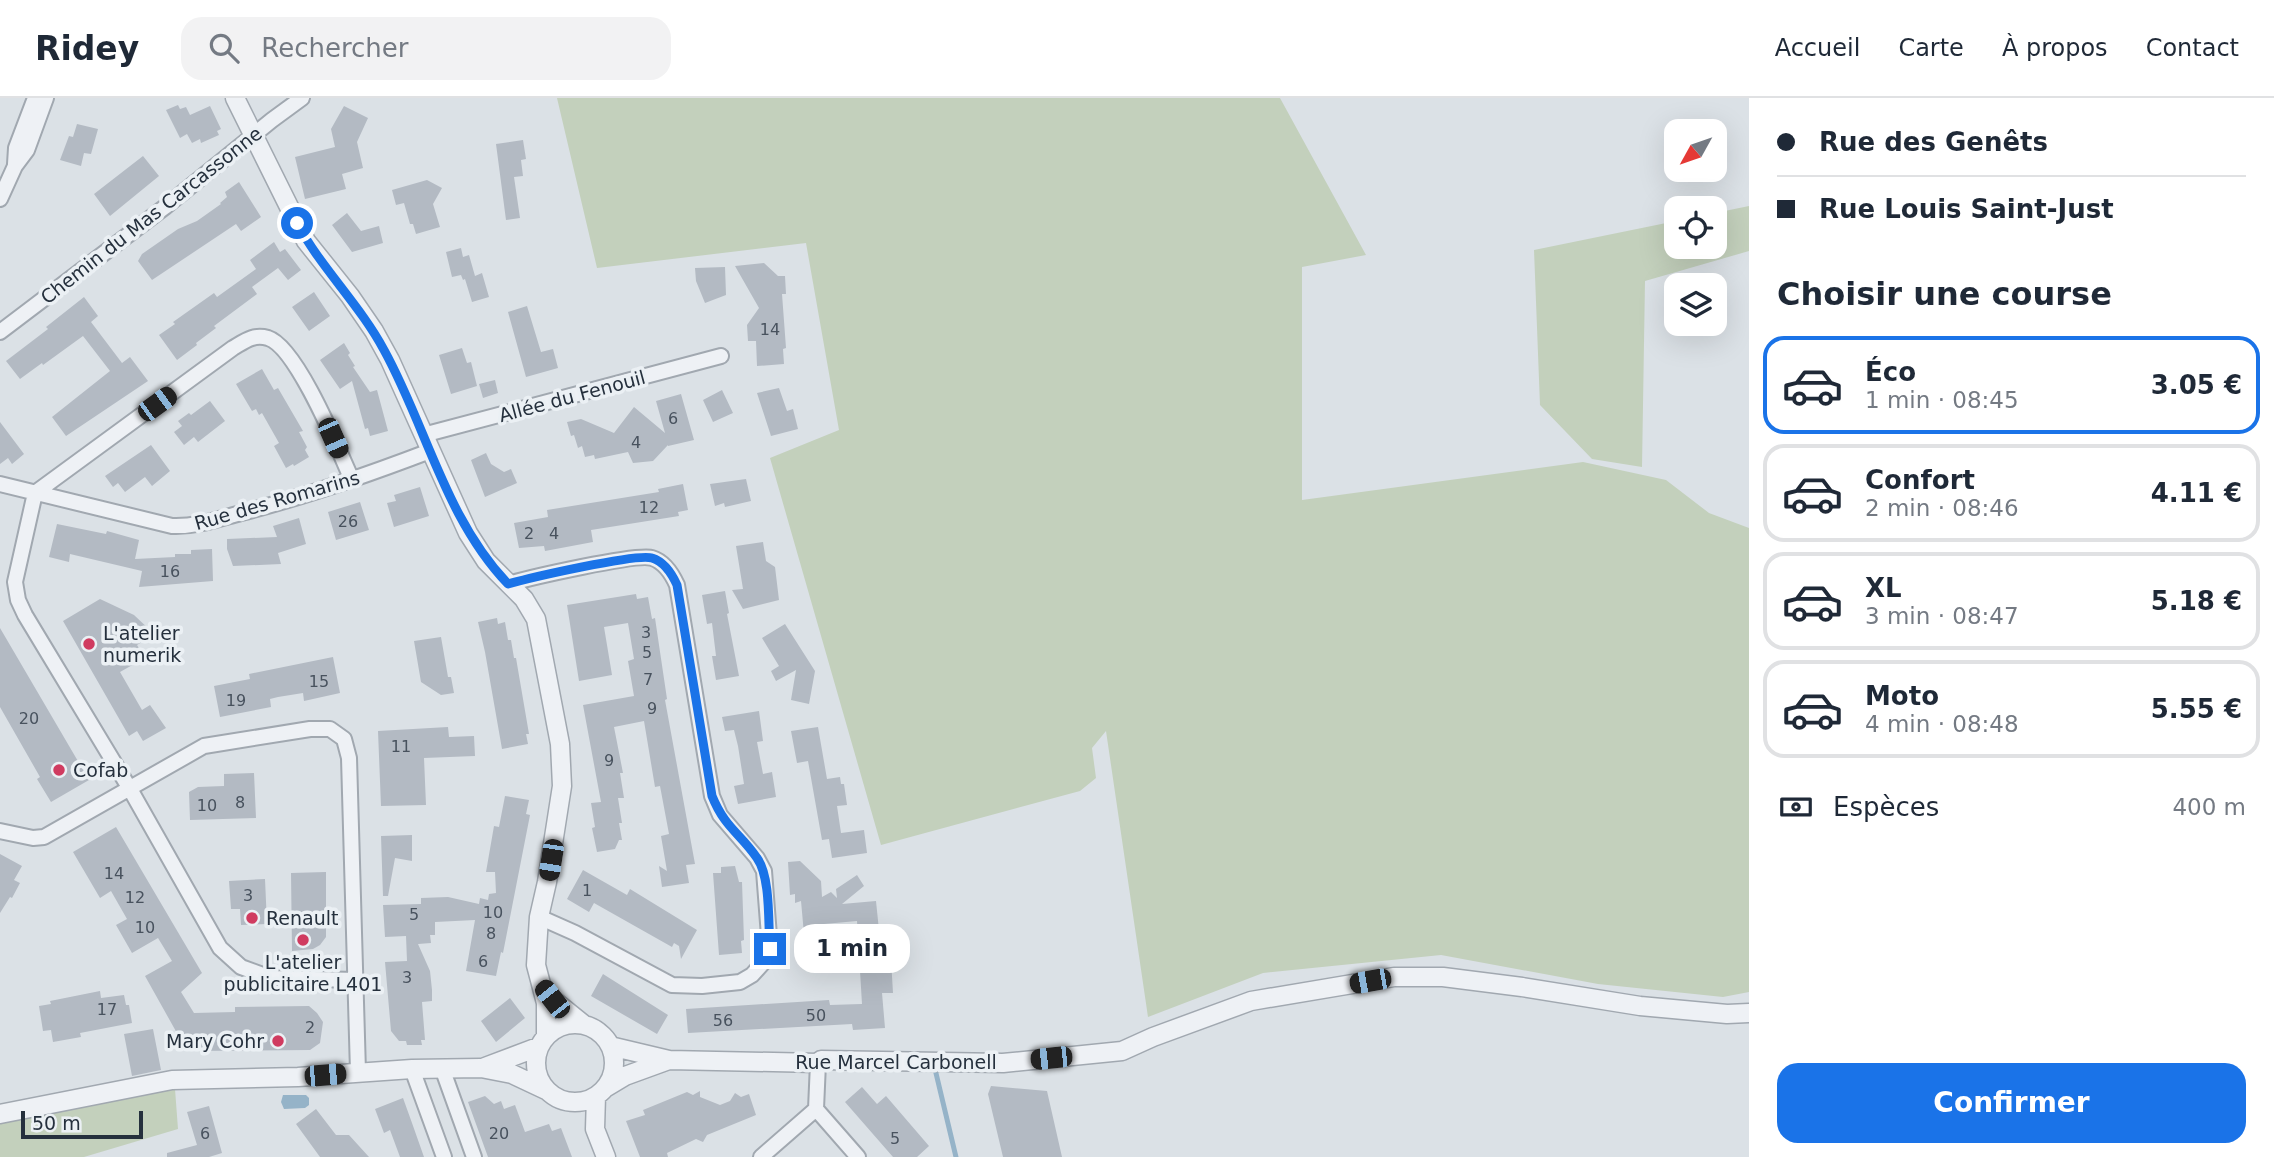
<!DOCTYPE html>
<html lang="fr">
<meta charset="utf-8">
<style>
:root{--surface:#fff;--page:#f2f2f3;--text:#1f2937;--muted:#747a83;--line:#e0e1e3;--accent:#1a73e8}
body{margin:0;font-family:"DejaVu Sans",sans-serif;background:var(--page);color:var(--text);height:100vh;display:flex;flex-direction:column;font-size:26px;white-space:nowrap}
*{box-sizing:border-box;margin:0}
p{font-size:23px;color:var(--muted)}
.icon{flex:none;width:38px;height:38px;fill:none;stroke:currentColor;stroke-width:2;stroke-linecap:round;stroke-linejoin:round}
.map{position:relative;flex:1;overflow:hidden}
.side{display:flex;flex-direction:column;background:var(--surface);width:525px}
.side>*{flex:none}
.hud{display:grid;align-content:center;height:154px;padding:0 28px;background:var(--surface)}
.needle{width:46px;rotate:230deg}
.fabs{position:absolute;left:1664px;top:21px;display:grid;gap:14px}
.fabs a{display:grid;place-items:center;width:63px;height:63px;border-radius:14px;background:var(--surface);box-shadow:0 7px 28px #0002;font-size:35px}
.scale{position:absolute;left:21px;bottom:18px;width:122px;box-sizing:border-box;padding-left:7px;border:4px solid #25303d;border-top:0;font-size:19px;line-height:24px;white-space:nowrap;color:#25303d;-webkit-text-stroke:5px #ebf0f4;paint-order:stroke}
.end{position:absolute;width:32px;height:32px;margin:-16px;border:9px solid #1a73e8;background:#fff;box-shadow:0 0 0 4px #fff}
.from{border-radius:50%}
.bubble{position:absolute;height:49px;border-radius:21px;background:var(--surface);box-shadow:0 7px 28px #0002;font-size:23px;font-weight:800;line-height:49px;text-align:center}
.car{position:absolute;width:21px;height:42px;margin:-21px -10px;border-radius:9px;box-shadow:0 0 5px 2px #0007;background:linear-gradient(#222 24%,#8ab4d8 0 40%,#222 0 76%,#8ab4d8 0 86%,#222 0)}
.hud b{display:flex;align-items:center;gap:24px;height:66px;font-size:26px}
.hud b+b{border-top:2px solid var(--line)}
.hud i{width:18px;height:18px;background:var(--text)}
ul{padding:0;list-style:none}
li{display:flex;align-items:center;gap:21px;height:98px;margin:0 14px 10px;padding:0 14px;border:4px solid var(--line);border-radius:21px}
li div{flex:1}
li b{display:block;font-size:26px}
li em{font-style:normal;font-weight:800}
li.active{border-color:var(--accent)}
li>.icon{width:63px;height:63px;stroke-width:1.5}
h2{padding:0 28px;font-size:32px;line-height:84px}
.pay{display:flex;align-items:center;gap:18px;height:77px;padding:0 28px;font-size:26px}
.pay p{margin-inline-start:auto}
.primary-button{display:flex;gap:14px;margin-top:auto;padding:14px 28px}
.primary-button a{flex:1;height:80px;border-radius:21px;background:var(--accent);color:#fff;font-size:28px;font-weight:800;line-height:80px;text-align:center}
header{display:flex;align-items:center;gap:42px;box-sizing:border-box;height:98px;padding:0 35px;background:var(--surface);border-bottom:2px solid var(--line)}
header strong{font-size:33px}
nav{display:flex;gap:38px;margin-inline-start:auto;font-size:24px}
.search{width:490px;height:63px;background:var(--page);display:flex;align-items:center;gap:18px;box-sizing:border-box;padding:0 24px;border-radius:21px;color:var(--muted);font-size:26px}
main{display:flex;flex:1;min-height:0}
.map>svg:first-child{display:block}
</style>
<header>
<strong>Ridey</strong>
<div class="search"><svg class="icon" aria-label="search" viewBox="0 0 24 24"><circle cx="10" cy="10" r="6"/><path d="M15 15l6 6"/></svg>Rechercher</div>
<nav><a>Accueil</a><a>Carte</a><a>À propos</a><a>Contact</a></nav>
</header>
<main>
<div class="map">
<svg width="1749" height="1059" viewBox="0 0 1749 1059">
<rect width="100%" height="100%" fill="#dbe1e6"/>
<!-- green -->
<path fill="#c3d0bc" d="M557,0H1280L1366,157L1302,169V402L1583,364L1666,382L1709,415L1749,430V894L1723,899L1598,886L1441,857L1263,875L1148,919L1106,633L1092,650L1096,680L1080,693L881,747L770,360L839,332L806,145L597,170Z
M1749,108V153L1645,183L1642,369L1592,361L1540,307L1534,152L1676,123V149H1715V115Z
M175,991L178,1031L84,1059H0V1023Z"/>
<!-- water -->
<path fill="#95b3c8" d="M283,997H306L309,1000V1007L305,1010L284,1011L281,1004Z"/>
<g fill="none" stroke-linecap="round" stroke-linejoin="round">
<!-- stream -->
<path stroke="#95b3c8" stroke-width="5" d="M935,971L956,1059"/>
</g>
<!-- building -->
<path fill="#b3bac3" d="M178,7L180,11L186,9L190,17L210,8L221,31L217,33L219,37L201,45L200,41L192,45L187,36L180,40L166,12Z
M344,8L368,20L357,44L363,70L342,76L346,91L305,101L295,59L335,49L331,31Z
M77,26L98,31L91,56L84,55L81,68L60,62L69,38L73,39Z
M523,42L526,61L521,62L523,78L514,79L520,120L506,122L496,46Z
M143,58L159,78L110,118L94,96Z
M427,82L442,90L433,106L440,129L416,136L413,126H410L404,105L396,107L392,92Z
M239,84L261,119L241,133L236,126L152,182L138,163L142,156L178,131L197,123L221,106L220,105L227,99L225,94Z
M347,115L361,133L379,128L383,145L352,154L332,127Z
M274,144L280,154L285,151L301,172L288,182L278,170L252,189L257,196L214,228L216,230L196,245L197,247L177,262L159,237L175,226L173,224L214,195L217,199L256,171L250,162Z
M461,150L463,159L469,157L475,178L482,175L489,199L472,204L465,181L463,182L461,177L452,179L446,154Z
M764,165L778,178H785L786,196H782L786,250L783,251L784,266L757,268L756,243H748L747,227L759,210L735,168Z
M725,169L726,197L705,205L696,183L695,170Z
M314,194L330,218L309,233L292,209Z
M84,199L98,218L91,224L122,265L130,259L148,283L66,338L52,319L110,273L83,238L43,267L42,265L20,281L6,263L48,231L46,229Z
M527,208L541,254L553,251L558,270L526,279L508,214Z
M344,245L350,255L348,257L355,268L353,269L370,294L377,292L388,333L370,338L368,330L365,331L352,283L340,291L320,262Z
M462,250L467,265L471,264L477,288L451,296L439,257Z
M262,271L274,292L278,290L303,333L299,334L307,349L305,352L309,359L294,368L293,366L286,370L274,348L279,345L262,315L259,317L256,311L252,313L236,286Z
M495,282L498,295L483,300L479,286Z
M779,290L787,313L793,311L798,331L771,338L757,295Z
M722,292L733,315L713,324L703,302Z
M681,296L694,342L668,348V347L653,363L633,365L628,354L595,361L594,357L585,359L582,348L578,350L574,337L571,338L567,324L581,321L614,335L634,309L665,335L656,303Z
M210,303L225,323L198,344L194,339L184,347L174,334L182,328L178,323L189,315L191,317Z
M0,324L24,356L12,366L8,360L0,366Z
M151,347L170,373L152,388L145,379L125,394L118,385L113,389L105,378Z
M486,355L491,366L504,374L511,371L517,385L485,399L471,362Z
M746,381L751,403L725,409L724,405L715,408L710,386Z
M683,386L688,412L678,414L679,418L591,432L593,444L545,453L544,448L519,450L514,425L548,419L547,412L659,394L658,391Z
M420,389L429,418L394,429L387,405L396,403L394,397Z
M360,404L369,432L336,442L328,414Z
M299,420L306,446L278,455L281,466L233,468L227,451V441L277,439L273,428Z
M57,426L106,436L107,433L139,442L135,461L175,459V456H191V452L212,451L213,483L139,489L142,473L70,456L69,464L49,459Z
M763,444L766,463L775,469L779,502L743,511L732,492L743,491L736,448Z
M725,493L729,515L727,516L739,578L716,582L712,558H716L712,525L707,526L702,497Z
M636,496L637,501L648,499L652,521L655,520L667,601L665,602L695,766L686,767L689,785L662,789L659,768L667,773L661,738L669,736L660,688L655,689L644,623L614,629L623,675H620L624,700H618L622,725H619L622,742H619L615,751L597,754L592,730L595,729L591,705L601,704L583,607L634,598L628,563L634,561L628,525L604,529L612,577L579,583L567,507Z
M100,501L134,517L151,533L150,539L137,547L142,555L136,565L120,574L142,612L150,607L166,630L143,643L137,633L129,638L63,523Z
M497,520L498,526L505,524L508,542H511L514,560H516L529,636H526L528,646L502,651L485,554L478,524Z
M785,526L815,573L809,606L791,602L796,572L776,583L771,573L779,568L762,540Z
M0,530L89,682L51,704L37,681L40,679L0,609Z
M441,539L448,579H451L454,595L441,597L421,584L414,543Z
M333,559L340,595L304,603L303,595L278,599L270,601L271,609L220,619L214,588L250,581L249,576Z
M759,613L763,643L757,644L763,676L772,674L776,699L738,706L734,688L744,686L738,648L734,632L725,633L722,619Z
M448,629L449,639L474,638L475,658L424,660L426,707L381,708L378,633Z
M818,629L827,681L840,679L841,686H844L847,707L837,708L841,735L864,732L867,755L832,760L829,741L822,742L808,663L797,665L791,633Z
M254,675L256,720L190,722L189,694L198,689L224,688V676Z
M505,698L529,702L526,716L530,717L503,855L501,854L496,878L466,873L475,822L435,824V837H430L431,845L418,846L430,873L432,892V903L422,904L425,942H421L422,947H407L406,943H399L391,933L385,864L407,863L406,838L385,839L383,807L421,806V800L448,799L479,806L480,800L488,802L489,796L496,795L495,774H486L494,728L499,729Z
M116,729L202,875L181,894L194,915L235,914V909L309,908L317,915L323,924L320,945L310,952L187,953L145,878L172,863L158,840L132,855L116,827L127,821L111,793L100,800L73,754Z
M412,737V763L395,760L388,798H383L381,738Z
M0,756L22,768L14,782L20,785L12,800L10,799L0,815Z
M800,763L821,783L822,799L831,794L837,800L836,791L857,777L864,788L842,806L876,803L880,842L886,841L887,861H891L893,895H882L885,930L853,932L852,926L688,935L686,911L829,902L830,907L862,906L857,823L824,826L826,863L802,864L800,848L805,847L801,803L795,805V796L790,797L788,764Z
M735,768L739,784H742L744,842L741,843L742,855L719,857L713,775H721V769Z
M583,772L627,797L630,791L697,832L681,861L679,848L674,845L672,849L594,805L589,814L567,801Z
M326,774V839L320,847L313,851L292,853L291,775Z
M265,781L267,826L241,827L240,811H231L229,783Z
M603,876L668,917L657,936L591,898Z
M100,893L101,900L124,897L126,907H129L132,925L80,935L81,939L53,944L51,932L43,933L39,908L51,906L50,903Z
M510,900L525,920L496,944L481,923Z
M153,931L161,972L132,978L124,936Z
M991,988L1047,993L1062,1059H1003L988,996Z
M862,989L877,1006L886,998L929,1048L917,1059H893L845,1004Z
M700,993V999L720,1007L730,1003L735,995L741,999L749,996L756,1017L707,1037L703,1044L696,1041L667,1055L668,1059H640L626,1023L645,1017L643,1012L687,994L693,997Z
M485,998L494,1006L501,1003L504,1011L515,1007L525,1034L549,1026L552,1033L561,1030L572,1059H488L468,1004Z
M403,1000L412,1025L424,1059H400L390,1032L384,1035L375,1011Z
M209,1008L222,1055L209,1059H167V1055L197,1047L187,1014Z
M316,1011L336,1037H349L369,1059H320L296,1026Z"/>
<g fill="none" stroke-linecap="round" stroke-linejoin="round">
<!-- minor casing -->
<g stroke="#a1a8b0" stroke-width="18">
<path id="minor" d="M15,66L16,50L35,0
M0,101L15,68L27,52L46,0
M0,234L165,109L272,22L302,0
M423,337L721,258
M352,382C339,353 297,249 268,240C253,236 245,243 233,250L35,395L15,484L18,502L25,517L130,691L220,850L241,869L271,880L356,882
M0,386L172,428C196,429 218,421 241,415C305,399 367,377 430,353
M508,486C529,480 637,455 652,460C665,464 672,476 677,487L712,698L720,717L757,760L764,773L770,851L762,866L752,877L740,884L702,888L672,887L575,835L539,819
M0,733L33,740L44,739L204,648L310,631H330L344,641L349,660L358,974
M818,965L816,1011L858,1059
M442,970L474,1059
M412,971L444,1059
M761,1059L816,1011"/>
</g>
<!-- tertiary casing -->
<g stroke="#a1a8b0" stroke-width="21">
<path id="tertiary" d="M235,0L306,143L350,198L374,233L390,262L468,435L486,463L524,501L536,521L560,646L562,688L547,784L539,819L536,867L546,905V937
M544,890L552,901L583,926
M536 965a39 39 0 1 1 78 0a39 39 0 1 1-78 0Z
M610,948L669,962L818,965L821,962L1003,965L1122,953L1153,939L1251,903L1394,879H1443L1522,889L1640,908L1727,916L1749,915
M485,969L538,949
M605,990L625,978L669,962
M596,998L595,1031L606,1059
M0,1016L172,982L298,979L412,971L481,970L512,976L546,992"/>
</g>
<!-- minor -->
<use href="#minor" stroke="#eef1f5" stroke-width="14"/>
<!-- tertiary -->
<use href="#tertiary" stroke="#eef1f5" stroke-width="18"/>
</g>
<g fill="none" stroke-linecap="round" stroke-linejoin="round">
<!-- route -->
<path stroke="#1a73e8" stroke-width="9" d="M297,125C321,170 360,207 384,252C427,330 445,420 508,486C529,480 637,455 652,460C665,464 672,476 677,487L712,698C725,730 740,735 757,760C771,779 768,827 770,851"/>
</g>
<!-- markers -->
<g fill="#d03b60" stroke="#ebf0f4" stroke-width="2.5">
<circle cx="89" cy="546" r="7"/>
<circle cx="59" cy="672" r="7"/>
<circle cx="252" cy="820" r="7"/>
<circle cx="303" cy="842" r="7"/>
<circle cx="278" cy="943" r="7"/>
</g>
<g text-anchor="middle" stroke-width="7" stroke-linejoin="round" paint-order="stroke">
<!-- number labels -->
<g font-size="16" fill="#48525e">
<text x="770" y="237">14</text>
<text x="673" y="326">6</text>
<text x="636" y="350">4</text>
<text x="649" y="415">12</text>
<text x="348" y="429">26</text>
<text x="529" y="441">2</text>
<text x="554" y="441">4</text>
<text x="170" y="479">16</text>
<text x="646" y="540">3</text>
<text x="647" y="560">5</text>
<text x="648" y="587">7</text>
<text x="319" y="589">15</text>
<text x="236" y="608">19</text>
<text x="652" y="616">9</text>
<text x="29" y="626">20</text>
<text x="401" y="654">11</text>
<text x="609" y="668">9</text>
<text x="240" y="710">8</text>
<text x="207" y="713">10</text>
<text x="114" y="781">14</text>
<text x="587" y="798">1</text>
<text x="248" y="803">3</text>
<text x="135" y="805">12</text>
<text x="493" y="820">10</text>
<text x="414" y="822">5</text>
<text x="145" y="835">10</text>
<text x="491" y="841">8</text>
<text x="483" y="869">6</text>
<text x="407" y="885">3</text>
<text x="107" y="917">17</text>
<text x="816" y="923">50</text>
<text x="723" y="928">56</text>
<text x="310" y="935">2</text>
<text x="205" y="1041">6</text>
<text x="499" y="1041">20</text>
<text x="895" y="1046">5</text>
</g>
<!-- street labels -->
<g font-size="19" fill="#25303d" stroke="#ebf0f4">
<text transform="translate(151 117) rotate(-38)" y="7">Chemin du Mas Carcassonne</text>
<text transform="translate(572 298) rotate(-15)" y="7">Allée du Fenouil</text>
<text transform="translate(277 402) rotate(-16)" y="7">Rue des Romarins</text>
<text x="896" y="971">Rue Marcel Carbonell</text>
</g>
<!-- poi labels -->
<g font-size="19" fill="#25303d" stroke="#ebf0f4" text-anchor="start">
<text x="103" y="542">L'atelier<tspan x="103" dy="22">numerik</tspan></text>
<text x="73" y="679">Cofab</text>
<text x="266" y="827">Renault</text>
<text x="303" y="871" text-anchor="middle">L'atelier<tspan x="303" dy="22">publicitaire L401</tspan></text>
<text x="264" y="950" text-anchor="end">Mary Cohr</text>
</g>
</g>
</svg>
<div class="fabs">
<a><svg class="needle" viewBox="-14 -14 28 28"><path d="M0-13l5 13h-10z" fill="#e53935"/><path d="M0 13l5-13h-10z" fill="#747a83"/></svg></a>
<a><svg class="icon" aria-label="locate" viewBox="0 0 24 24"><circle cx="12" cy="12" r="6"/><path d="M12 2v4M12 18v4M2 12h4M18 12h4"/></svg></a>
<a><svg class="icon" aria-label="layers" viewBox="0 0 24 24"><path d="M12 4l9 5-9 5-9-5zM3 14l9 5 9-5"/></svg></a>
</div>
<div class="scale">50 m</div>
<i class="end from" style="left:297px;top:125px"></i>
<i class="end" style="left:770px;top:851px"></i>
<div class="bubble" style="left:794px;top:826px;width:116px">1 min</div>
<i class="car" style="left:157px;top:306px;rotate:54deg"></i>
<i class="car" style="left:333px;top:340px;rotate:156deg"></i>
<i class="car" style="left:551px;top:762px;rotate:189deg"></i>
<i class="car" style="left:1370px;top:883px;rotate:260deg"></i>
<i class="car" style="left:552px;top:901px;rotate:322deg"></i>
<i class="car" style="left:1051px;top:960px;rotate:264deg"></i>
<i class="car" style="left:325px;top:977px;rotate:85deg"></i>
</div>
<section class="side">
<div class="hud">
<b><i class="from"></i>Rue des Genêts</b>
<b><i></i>Rue Louis Saint-Just</b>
</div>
<h2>Choisir une course</h2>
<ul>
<li class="active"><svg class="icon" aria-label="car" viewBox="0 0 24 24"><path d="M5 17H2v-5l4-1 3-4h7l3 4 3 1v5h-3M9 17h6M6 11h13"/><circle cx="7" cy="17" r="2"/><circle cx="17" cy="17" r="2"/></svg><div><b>Éco</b><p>1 min · 08:45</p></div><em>3.05 €</em></li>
<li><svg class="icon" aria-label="car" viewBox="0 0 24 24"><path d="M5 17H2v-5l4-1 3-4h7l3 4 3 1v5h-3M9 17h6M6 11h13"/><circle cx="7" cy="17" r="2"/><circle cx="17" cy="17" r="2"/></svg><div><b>Confort</b><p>2 min · 08:46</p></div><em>4.11 €</em></li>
<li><svg class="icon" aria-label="car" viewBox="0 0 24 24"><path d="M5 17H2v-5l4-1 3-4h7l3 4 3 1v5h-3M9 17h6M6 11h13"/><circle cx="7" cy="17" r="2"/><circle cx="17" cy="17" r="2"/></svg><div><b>XL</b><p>3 min · 08:47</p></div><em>5.18 €</em></li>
<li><svg class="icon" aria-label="car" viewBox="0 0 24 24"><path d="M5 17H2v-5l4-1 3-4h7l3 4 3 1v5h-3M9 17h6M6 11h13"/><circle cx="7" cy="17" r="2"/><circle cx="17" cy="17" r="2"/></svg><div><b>Moto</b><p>4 min · 08:48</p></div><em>5.55 €</em></li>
</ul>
<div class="pay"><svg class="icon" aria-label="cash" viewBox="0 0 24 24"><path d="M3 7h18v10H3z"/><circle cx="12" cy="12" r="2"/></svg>Espèces<p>400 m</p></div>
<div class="primary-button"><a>Confirmer</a></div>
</section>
</main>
